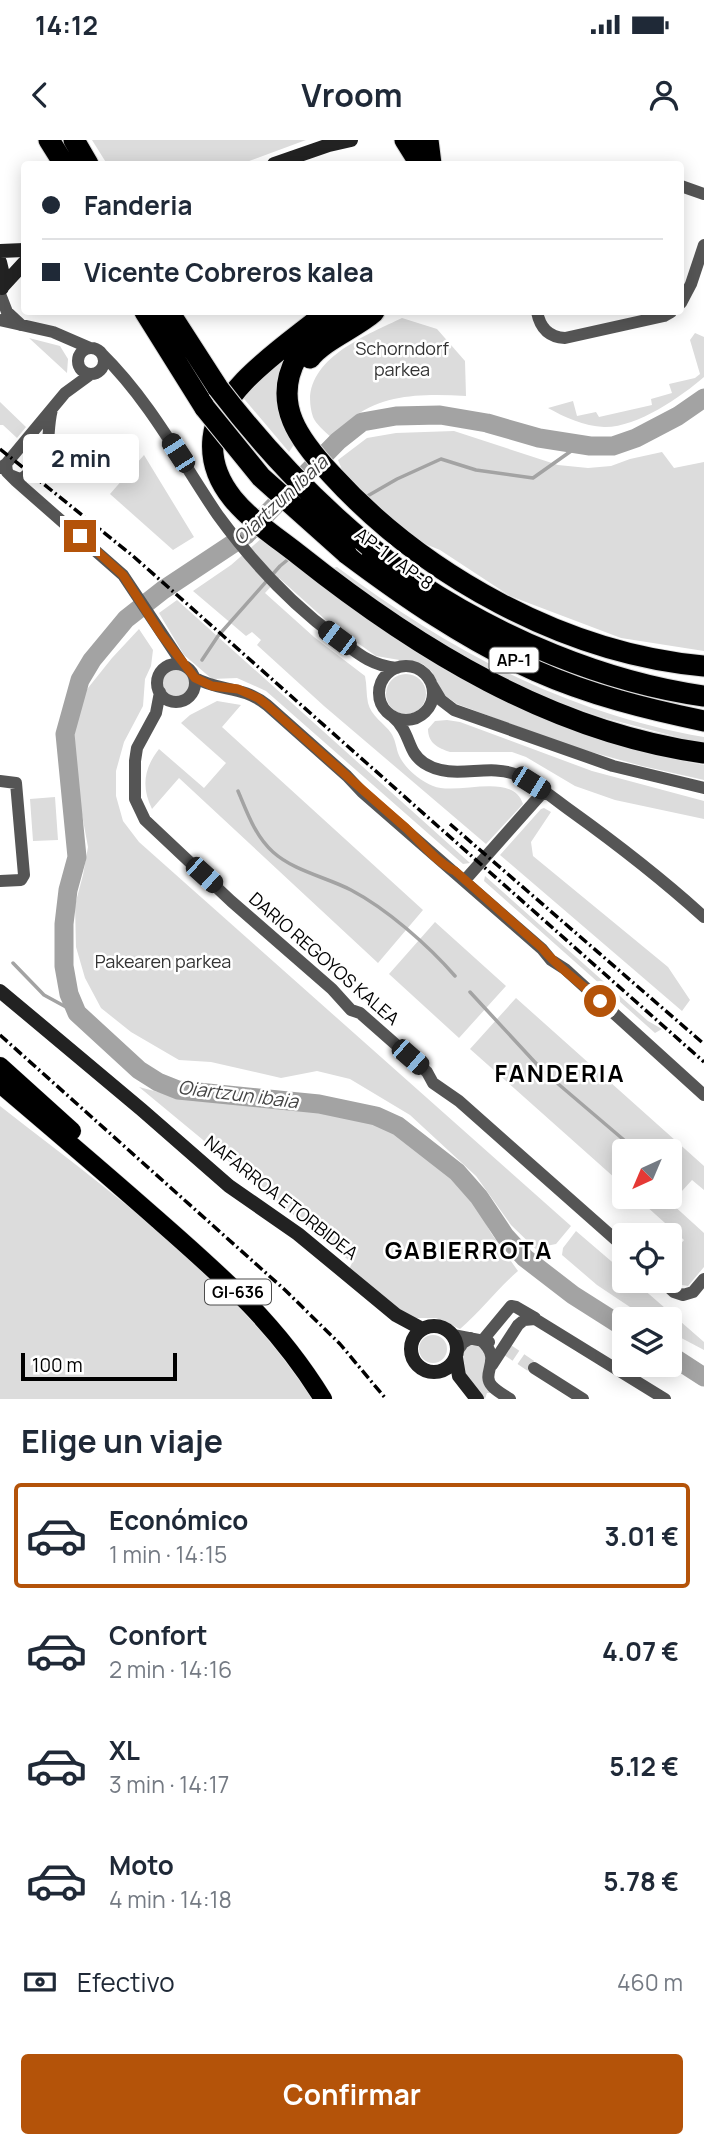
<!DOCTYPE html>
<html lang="es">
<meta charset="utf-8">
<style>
:root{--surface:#fff;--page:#f6f6f7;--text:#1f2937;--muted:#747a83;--line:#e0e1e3;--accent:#b45309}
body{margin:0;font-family:Manrope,sans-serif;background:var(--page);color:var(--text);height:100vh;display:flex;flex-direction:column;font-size:26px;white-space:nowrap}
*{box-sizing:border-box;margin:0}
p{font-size:23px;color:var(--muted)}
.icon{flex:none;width:38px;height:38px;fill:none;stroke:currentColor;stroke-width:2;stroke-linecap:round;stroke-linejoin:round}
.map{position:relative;height:1259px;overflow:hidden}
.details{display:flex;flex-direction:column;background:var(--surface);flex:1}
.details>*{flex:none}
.top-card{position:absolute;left:21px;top:21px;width:663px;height:154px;border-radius:7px;box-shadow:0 4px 18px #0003;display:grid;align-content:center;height:154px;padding:0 21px;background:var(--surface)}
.needle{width:46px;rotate:224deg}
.fabs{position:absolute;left:612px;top:999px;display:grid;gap:14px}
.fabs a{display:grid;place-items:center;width:70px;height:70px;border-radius:7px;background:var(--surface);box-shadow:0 4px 18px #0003;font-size:35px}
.scale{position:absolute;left:21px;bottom:18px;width:156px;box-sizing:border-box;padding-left:7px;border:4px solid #000;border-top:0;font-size:19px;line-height:24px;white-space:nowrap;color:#000;-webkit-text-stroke:5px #fff;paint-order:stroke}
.end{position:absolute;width:32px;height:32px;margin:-16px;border:9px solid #b45309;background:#fff;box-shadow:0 0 0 4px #fff}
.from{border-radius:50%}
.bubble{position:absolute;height:49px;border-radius:7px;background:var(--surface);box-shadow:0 4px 18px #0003;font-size:23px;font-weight:700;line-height:49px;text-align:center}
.car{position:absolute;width:21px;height:42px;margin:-21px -10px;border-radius:9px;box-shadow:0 0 5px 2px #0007;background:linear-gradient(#222 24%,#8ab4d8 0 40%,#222 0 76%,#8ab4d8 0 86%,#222 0)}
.top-card b{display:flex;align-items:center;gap:24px;height:66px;font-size:26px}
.top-card b+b{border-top:2px solid var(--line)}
.top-card i{width:18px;height:18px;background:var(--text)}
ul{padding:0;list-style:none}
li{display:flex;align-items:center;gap:21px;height:105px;margin:0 14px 10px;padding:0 7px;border:4px solid transparent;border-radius:7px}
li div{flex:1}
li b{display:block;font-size:26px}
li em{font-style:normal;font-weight:700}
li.current{border-color:var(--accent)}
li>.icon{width:63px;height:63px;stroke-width:1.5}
h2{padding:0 21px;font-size:32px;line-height:84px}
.pay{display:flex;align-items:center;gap:18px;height:77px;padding:0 21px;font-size:26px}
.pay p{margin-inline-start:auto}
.cta{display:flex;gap:14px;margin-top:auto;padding:14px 21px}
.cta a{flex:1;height:80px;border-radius:7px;background:var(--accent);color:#fff;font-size:28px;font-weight:700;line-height:80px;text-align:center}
.status{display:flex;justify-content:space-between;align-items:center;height:49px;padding:0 35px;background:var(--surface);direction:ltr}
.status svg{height:19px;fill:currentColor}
header{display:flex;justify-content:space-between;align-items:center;height:91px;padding:0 21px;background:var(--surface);font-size:32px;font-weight:700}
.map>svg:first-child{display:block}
</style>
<div class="status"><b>14:12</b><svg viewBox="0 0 49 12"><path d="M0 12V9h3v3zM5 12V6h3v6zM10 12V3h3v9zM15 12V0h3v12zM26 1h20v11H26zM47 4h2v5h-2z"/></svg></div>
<header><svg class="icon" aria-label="back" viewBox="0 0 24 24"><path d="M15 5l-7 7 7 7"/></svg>Vroom<svg class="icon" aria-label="person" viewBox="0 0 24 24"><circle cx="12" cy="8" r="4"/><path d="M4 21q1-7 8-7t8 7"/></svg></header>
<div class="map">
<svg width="704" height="1259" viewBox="0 0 704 1259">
<rect width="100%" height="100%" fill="#fff"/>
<!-- green -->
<path fill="#dcdcdc" d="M92,0H306L241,24H107Z
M402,178L437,189L465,221L466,256C428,254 387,253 355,276C347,282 339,290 331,297C325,292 316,284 313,277C295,222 365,196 402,178Z
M695,193L704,197V237C681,257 636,288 604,287C584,286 564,277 548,268L573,261L577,276L596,272L599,277L652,265L651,259L672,253L669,244L695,238L700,234L690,200Z
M29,198L60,206L68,219L67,233Z
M296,205L295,303L289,312L240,254Z
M0,262L26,287L17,298L3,285H0Z
M454,291L558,325L588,328L611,326L630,319L662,312L674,328L704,322V511L621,498L510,456L440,410L413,399L346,339L338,320L367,298L396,293Z
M144,315L194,397L173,410L110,354Z
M263,397C306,432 349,467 394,498C487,561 594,606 704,625V640L642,626L573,607L457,564L443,554L432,532L423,524L376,516L328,482L279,438L265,453L314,497L365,536C367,545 366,554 368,563C371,576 384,583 391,593C395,599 396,606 398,613C403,627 420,641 433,646C457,656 513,631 523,664L486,704L324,566L257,505L261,500L252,492L246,496L193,451L231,425Z
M337,427C448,510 566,573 704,597V604L601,577L545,557L469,523L369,460L333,428Z
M177,460L470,723L463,724L266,551L237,538L212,539L184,515L159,473Z
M139,489L153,510L151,526L145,539L143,566L124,602L116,631V656L123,681L139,702L571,1086L556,1104L546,1106L545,1118L511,1085L476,1036L410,975L350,939L317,931L281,938L211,922L179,920L131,892L101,868L85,838L76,807L75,765L83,735L88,707L76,642L73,600L80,558L112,518Z
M162 543a14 14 0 1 1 28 0a14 14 0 1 1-28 0Z
M386 554a20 20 0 1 1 40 0a20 20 0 1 1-40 0Z
M217,561L241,565L222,587L423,770L378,823L179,638L152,669C141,647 144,628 159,609L204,648L226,623L181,583L190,575Z
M447,580L460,582L592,631L704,661V679L615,660L575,646L526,617L512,612H450C438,608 428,603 428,589L435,581Z
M55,657L58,700L33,701L30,659Z
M544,668L551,672L531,702L533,716L668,827L690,860L682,871L500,715L541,669Z
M485,736L648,881L662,889L655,893L484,741Z
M435,782L506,846L459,898L389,834Z
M516,858L704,1026V1050L692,1040L671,1063L704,1093V1127L688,1146L682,1145L670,1135V1116L684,1100L636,1057H670V1012H625V1047L470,909Z
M139,947L181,958L337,970L385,983L414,1001L466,1048L491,1093L518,1131C497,1149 481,1171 460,1189L436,1178H407L349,1129L352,1123Z
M0,966C110,1052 236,1141 312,1259H0Z
M576,1091L625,1133V1141H634L704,1202V1210L670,1192V1180L648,1179L597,1145L562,1115L563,1108Z
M419 1209a14 14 0 1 1 28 0a14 14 0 1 1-28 0Z
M472,1204L483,1206L492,1253H487L485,1259C472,1246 446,1219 472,1204Z"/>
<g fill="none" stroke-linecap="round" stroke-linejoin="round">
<!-- stream -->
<path stroke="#a3a3a3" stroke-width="3.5" d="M364,358L397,339L441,319L476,330L533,338L581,304
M202,520L218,496L280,426L291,417
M238,651C247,672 255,696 273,712C294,731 326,737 351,750C387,769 428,805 455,836
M13,823L44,855L77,873
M470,852L543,931L638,1012"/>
<!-- river -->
<path stroke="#a3a3a3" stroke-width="19" d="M625,1188L573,1155L525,1118L505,1096L479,1057L457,1032L398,986L376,976L319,964L178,950L158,942L139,930L77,873L69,854L64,826V784L68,750L77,717L65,594L80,540L92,520L126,479L163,450L246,395L338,301L362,282L396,276L440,275L487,283L539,298L590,306H613L636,298L678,276L704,258
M670,1215L704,1237"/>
<!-- street-tunnel -->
<path stroke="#d9d9d9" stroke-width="12" stroke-dasharray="12 6" stroke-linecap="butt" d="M506,1209L534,1228"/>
<!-- primary casing -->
<g stroke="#dbdbdb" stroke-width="19">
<path id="primary" d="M0,926L72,991
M0,944C53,989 106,1034 158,1080C223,1137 277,1184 323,1259"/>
</g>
<!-- highway casing -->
<g stroke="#dbdbdb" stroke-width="23">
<path id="highway" d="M49,0L64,24
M74,0L88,24
M405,0L420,24
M428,0L431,24
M145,172L205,268
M169,172L218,248
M327,172C291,203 218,247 213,298C207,354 261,385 299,415C417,509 552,592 704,613
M348,172C330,185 308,197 297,217C271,264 300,301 331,334C424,436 566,514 704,526
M310,218C324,200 356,188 374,172
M369,406C385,418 400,432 416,442C501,498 603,542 704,556
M346,413C406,458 467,500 536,531C590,555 647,569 704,581"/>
</g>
<!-- street -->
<path stroke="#555" stroke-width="12" d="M681,46L704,54
M0,154L7,172L21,185
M681,163L691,144L704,105
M537,172C540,187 548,197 565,198L664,176L671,172
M0,180L53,192L90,208
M78 221a13 13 0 1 1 26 0a13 13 0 1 1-26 0Z
M101,213C149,260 180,319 217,374C251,421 289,462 336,497C356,512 371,526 397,528
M6,324L7,332L16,341L123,435L183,525
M0,328L6,324L65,253L91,234
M10,335L20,339L24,337C57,312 44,302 52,269
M157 543a19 19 0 1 1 38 0a19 19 0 1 1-38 0Z
M379 553a27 27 0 1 1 54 0a27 27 0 1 1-54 0Z
M195,538C220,552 242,545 267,565L347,636L362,652L542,809L551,820L565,829L704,955
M432,545L441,560L454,570L613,626L704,648
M160,552L156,573L137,608L135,621V659L145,680L231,761L332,849L351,870L360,873L427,932L433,943L459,961L625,1108
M392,576C412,593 406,611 424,623C453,642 487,622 517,635C536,643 554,659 571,671C617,704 662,739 704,777
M0,641L16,643L24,735L21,740L0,741
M465,740L544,651
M662,1141L674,1152L683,1155L693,1152L704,1139
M453,1195L489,1202
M482,1201L511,1166L516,1167L535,1178
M482,1201C503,1220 480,1233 492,1246C496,1251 504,1255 510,1259
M458,1210L463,1203L471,1198
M492,1225L518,1185L524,1180L535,1179L665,1259
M534,1228L583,1259"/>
<!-- secondary -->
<path stroke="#222" stroke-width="14" d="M274,24L329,5L351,0
M0,111L24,110
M0,122L4,139L2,148
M2,147L24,123
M0,851L142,970L229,1046L298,1094L396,1175L422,1189
M411 1209a23 23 0 1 1 46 0a23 23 0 1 1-46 0Z
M456,1218L459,1236L477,1259"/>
<!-- primary -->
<use href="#primary" stroke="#000" stroke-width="18"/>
<!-- highway -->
<use href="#highway" stroke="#000" stroke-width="21"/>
<!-- rail -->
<path stroke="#000" stroke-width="3.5" stroke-dasharray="10 3.5 2 3.5" stroke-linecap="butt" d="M0,309L133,416L704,922
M450,684L704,904
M0,895L285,1150L340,1204L386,1259"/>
<!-- highway-bridge casing -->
<g stroke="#dbdbdb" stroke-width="23" stroke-linecap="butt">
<path id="highway-bridge" d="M218,248C263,307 312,359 369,406
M205,268L261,337L346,413"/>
</g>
<!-- highway-bridge -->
<use href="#highway-bridge" stroke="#000" stroke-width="21"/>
</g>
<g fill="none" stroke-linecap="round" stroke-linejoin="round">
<!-- route -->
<path stroke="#b45309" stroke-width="9" d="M80,396L123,435L161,494L195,538L212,546L238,549L258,558L267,565C313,606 359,647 406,688C421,702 436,722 455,731L542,808C557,827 582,844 600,861"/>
</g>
<g text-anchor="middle" stroke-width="5" stroke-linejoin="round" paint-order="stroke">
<!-- shield labels -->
<g fill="#fff" stroke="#4c4c4c" stroke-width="2">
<rect x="489.5" y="507.5" width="49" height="25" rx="5"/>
<rect x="205" y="1139.5" width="66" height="25" rx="5"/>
</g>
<g font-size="16" font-weight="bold" fill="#000">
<text x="514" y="526">AP-1</text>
<text x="238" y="1158">GI-636</text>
</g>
<!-- park labels -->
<g font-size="18" fill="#333" stroke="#fff">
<text x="402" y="215">Schorndorf<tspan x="402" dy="21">parkea</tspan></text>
<text x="163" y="828">Pakearen parkea</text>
</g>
<!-- street labels -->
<g font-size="18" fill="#000" stroke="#fff">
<text transform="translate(394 419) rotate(36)" y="6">AP-1 / AP-8</text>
<text transform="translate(324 819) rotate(41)" y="6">DARIO REGOYOS KALEA</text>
<text transform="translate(281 1058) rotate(38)" y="6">NAFARROA ETORBIDEA</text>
</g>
<!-- water labels -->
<g font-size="19" font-style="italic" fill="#444" stroke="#fff">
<text transform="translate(280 360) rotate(-43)" y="7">Oiartzun ibaia</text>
<text transform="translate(238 954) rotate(7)" y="7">Oiartzun ibaia</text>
</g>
<!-- district labels -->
<g font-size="24" font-weight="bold" letter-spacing="2" fill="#000" stroke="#fff">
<text x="560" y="942">FANDERIA</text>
<text x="469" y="1119">GABIERROTA</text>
</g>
</g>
</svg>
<div class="fabs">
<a><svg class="needle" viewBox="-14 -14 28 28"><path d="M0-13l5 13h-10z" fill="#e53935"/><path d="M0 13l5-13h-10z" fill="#747a83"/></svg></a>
<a><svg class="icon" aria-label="locate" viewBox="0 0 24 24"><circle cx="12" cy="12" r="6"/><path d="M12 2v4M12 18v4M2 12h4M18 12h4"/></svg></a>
<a><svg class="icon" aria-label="layers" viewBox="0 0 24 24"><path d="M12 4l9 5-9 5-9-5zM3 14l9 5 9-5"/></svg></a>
</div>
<div class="scale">100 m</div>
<i class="end from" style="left:600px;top:861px"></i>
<i class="end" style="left:80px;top:396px"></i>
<div class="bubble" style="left:23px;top:294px;width:116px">2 min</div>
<i class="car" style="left:178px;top:313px;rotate:327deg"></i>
<i class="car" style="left:337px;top:498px;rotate:307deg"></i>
<i class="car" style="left:531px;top:643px;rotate:122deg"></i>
<i class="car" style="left:204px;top:735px;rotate:132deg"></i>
<i class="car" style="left:410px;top:917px;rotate:131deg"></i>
<div class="top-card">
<b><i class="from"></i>Fanderia</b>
<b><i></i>Vicente Cobreros kalea</b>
</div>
</div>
<section class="details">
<h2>Elige un viaje</h2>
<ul>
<li class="current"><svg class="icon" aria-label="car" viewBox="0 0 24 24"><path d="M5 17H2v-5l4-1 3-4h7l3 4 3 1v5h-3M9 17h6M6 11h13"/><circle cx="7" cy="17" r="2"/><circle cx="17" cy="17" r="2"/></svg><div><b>Económico</b><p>1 min · 14:15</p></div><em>3.01 €</em></li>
<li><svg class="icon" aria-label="car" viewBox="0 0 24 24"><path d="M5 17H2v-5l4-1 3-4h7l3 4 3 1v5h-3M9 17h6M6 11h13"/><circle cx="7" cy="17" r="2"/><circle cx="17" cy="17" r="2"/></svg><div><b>Confort</b><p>2 min · 14:16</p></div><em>4.07 €</em></li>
<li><svg class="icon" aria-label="car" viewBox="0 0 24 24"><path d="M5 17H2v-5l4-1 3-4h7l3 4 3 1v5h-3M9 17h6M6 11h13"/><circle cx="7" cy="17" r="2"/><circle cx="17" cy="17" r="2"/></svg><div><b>XL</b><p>3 min · 14:17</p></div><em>5.12 €</em></li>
<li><svg class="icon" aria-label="car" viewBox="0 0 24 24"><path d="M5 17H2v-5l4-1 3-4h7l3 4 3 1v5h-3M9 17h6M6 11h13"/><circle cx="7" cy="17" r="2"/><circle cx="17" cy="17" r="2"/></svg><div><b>Moto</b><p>4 min · 14:18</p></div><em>5.78 €</em></li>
</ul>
<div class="pay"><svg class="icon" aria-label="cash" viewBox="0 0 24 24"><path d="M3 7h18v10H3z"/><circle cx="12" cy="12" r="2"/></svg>Efectivo<p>460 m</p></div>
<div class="cta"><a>Confirmar</a></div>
</section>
